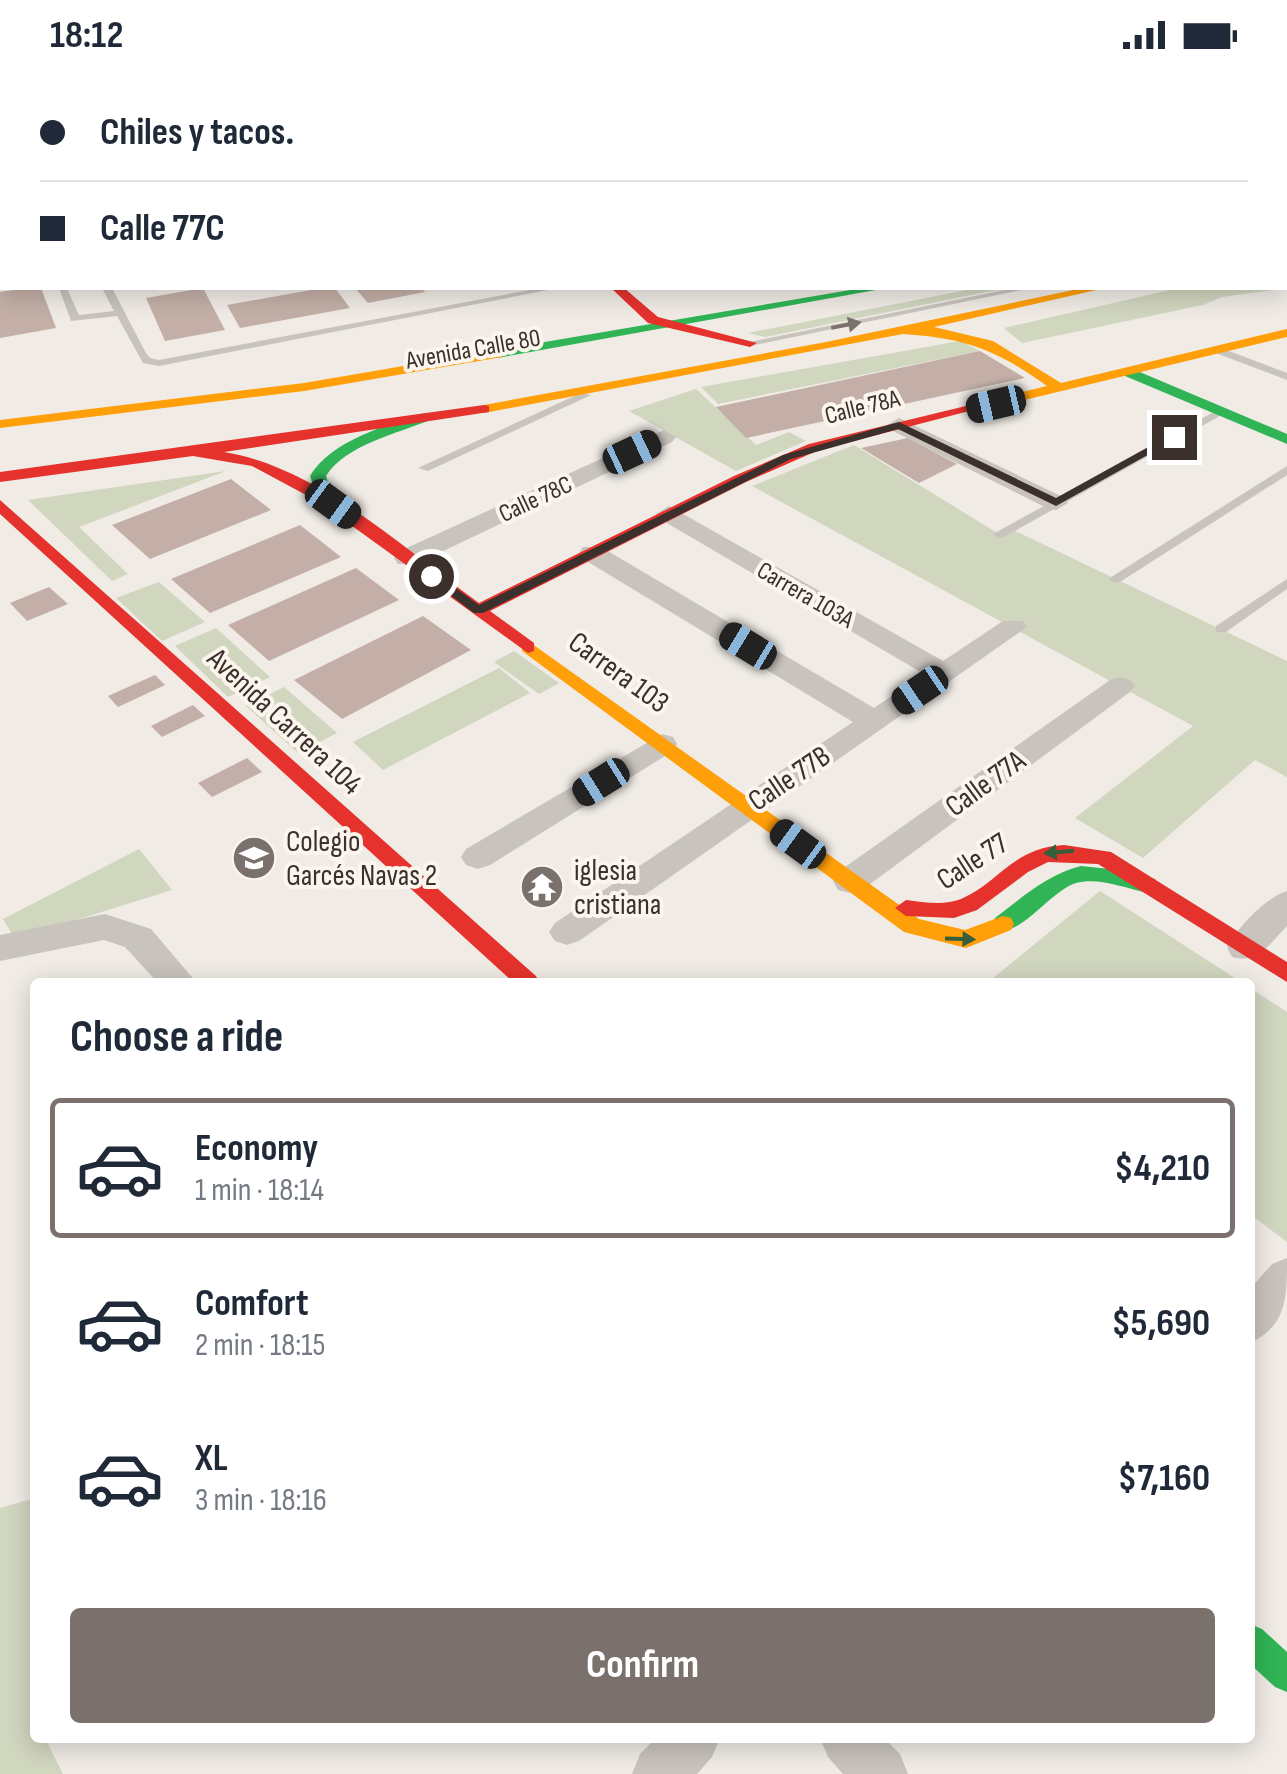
<!DOCTYPE html>
<meta charset="utf-8">
<style>
:root{--surface:#fff;--page:#f2f2f3;--text:#1f2937;--muted:#747a83;--line:#e0e1e3;--accent:#7a716c}
body{margin:0;font-family:"Sofia Sans Condensed",sans-serif;background:var(--page);color:var(--text);height:100vh;display:flex;flex-direction:column;font-size:38px;white-space:nowrap}
*{box-sizing:border-box;margin:0}
p{font-size:32px;color:var(--muted)}
.icon{flex:none;width:55px;height:55px;fill:none;stroke:currentColor;stroke-width:2;stroke-linecap:round;stroke-linejoin:round}
.map{position:relative;flex:1;overflow:hidden}
.details{position:absolute;left:30px;top:908px;width:1225px;height:765px;display:flex;flex-direction:column;background:var(--surface);border-radius:10px;box-shadow:0 5px 25px #0003}
.details>*{flex:none}
.top-card{position:absolute;left:0px;top:0px;width:1288px;height:220px;box-shadow:0 5px 25px #0003;display:grid;align-content:center;height:220px;padding:0 40px;background:var(--surface)}
.end{position:absolute;width:45px;height:45px;margin:-22px;border:12px solid #3b302b;background:#fff;box-shadow:0 0 0 5px #fff}
.from{border-radius:50%}
.car{position:absolute;width:30px;height:60px;margin:-30px -15px;border-radius:12px;box-shadow:0 0 8px 2px #0007;background:linear-gradient(#222 24%,#8ab4d8 0 40%,#222 0 76%,#8ab4d8 0 86%,#222 0)}
.top-card b{display:flex;align-items:center;gap:35px;height:95px;font-size:38px}
.top-card b+b{border-top:2px solid var(--line)}
.top-card i{width:25px;height:25px;background:var(--text)}
ul{padding:0;list-style:none}
li{display:flex;align-items:center;gap:30px;height:140px;margin:0 20px 15px;padding:0 20px;border:5px solid transparent;border-radius:10px}
li div{flex:1}
li b{display:block;font-size:38px}
li em{font-style:normal;font-weight:700}
li.selected{border-color:var(--accent)}
li>.icon{width:90px;height:90px;stroke-width:1.5}
h2{padding:0 40px;font-size:45px;line-height:120px}
.primary-button{display:flex;gap:20px;margin-top:auto;padding:20px 40px}
.primary-button a{flex:1;height:115px;border-radius:10px;background:var(--accent);color:#fff;font-size:40px;font-weight:700;line-height:115px;text-align:center}
.status{display:flex;justify-content:space-between;align-items:center;height:70px;padding:0 50px;background:var(--surface);direction:ltr}
.status svg{height:28px;fill:currentColor}
.map>svg:first-child{display:block}
</style>
<div class="status"><b>18:12</b><svg viewBox="0 0 49 12"><path d="M0 12V9h3v3zM5 12V6h3v6zM10 12V3h3v9zM15 12V0h3v12zM26 1h20v11H26zM47 4h2v5h-2z"/></svg></div>
<div class="map">
<svg width="1287" height="1704" viewBox="0 0 1287 1704">
<rect width="100%" height="100%" fill="#f0ebe5"/>
<!-- green -->
<path fill="#d1d6bf" d="M410,0H868L866,2Z
M1285,196L1287,218L1222,227L1203,235L1022,273L1004,258L1179,218H1285Z
M977,218H1006L765,267L748,263Z
M960,271L980,281L718,334L701,317Z
M696,319L756,375L789,362L806,371L736,401L629,341Z
M854,375L999,464L1009,458L1287,591V707L1255,690L1143,788L1075,748L1193,656L752,416Z
M226,401L79,457L128,504L112,511L28,430Z
M159,512L205,552L162,571L116,528Z
M216,558L270,607L228,627L175,576Z
M514,581L559,613L539,624L494,592Z
M499,598L530,623L383,700L353,672Z
M284,617L337,663L298,683L246,636Z
M139,779L172,820L15,869L3,849Z
M1100,821L1241,912H988Z
M1250,918L1287,942V1172L1250,1144Z
M35,1428V1668H45L63,1704H0V1438Z"/>
<!-- building -->
<path fill="#c3afa7" d="M25,218H41L56,258L0,268V222Z
M203,218L225,260L165,271L146,228Z
M322,218H335L350,238L240,258L227,235Z
M355,218H421L425,222L368,233Z
M980,281L1025,308L746,368L716,337Z
M908,368L957,394L919,413L861,378Z
M231,409L271,440L150,489L112,455Z
M300,455L341,487L210,543L171,509Z
M356,498L399,530L269,591L228,555Z
M49,517L68,534L27,551L10,533Z
M423,546L471,580L342,649L294,610Z
M155,605L165,615L118,637L108,626Z
M193,635L205,646L162,667L151,656Z
M247,688L262,702L212,727L198,713Z"/>
<g fill="none" stroke-linecap="round" stroke-linejoin="round">
<!-- lane -->
<path fill="#c9c3be" fill-rule="evenodd" d="M120,0H128L130,2H122Z
M148,0H156L158,2H150Z
M1185,0H1193L1194,2H1187Z
M1228,0H1236L1237,2H1230Z
M0,49H2V53H0Z
M1285,52H1287V57H1285Z
M1285,91H1287V97H1285Z
M1285,157H1287V163H1285Z
M59,218H72L68,221L79,245L114,241L102,218H112L146,283L150,288L159,290L540,218H558L159,296L143,293L117,246L71,251Z
M1014,218H1031L750,276L745,273Z
M1213,278H1221L1287,303V310L1213,282Z
M581,323L591,325L428,401L418,398Z
M1221,338L1227,341L1225,343L1004,467L999,468L993,464Z
M1287,396V405L1120,512L1115,513L1108,509Z
M1287,509V519L1226,562H1216V556Z"/>
<!-- street -->
<path fill="#c9c3be" fill-rule="evenodd" d="M899,348L1065,428L1068,433L1056,440L1047,438L891,360L887,355Z
M664,360L676,367L672,372L416,494H398L394,488L398,482Z
M669,436L943,591L1003,551H1023L1027,557L579,871L567,875L555,871L549,862L555,853L853,652L583,489L579,483L583,477H601L874,638L924,604L660,449L656,444Z
M1120,607L1130,610L1135,616L1130,622L862,820L850,823L838,820L833,811L838,802L1110,610Z
M662,664L673,667L677,674L673,681L490,795L478,799L466,795L461,787L466,779Z
M1287,821V856C1270,873 1258,895 1232,887L1227,877C1238,857 1265,828 1287,821Z
M105,844L151,859L196,912H157L125,877L104,870L0,891V865Z
M1287,1188C1287,1227 1287,1256 1250,1273V1219L1272,1194Z
M656,1668H720L712,1687L697,1704H632L640,1684Z
M820,1668H884L900,1684L908,1704H843L828,1687Z"/>
<!-- fast -->
<path fill="#30b455" fill-rule="evenodd" d="M862,218H887L497,288L490,284L497,280Z
M1125,300H1135L1287,364V374L1125,306Z
M425,343L432,347L430,350C399,363 345,375 326,406L333,429L319,432L310,406C330,371 389,354 425,343Z
M1081,796L1119,800L1155,809L1158,815L1147,823C1126,818 1098,807 1076,813C1050,821 1020,868 995,860L992,854L995,848C1023,827 1046,805 1081,796Z
M1250,1554L1262,1559L1287,1582V1622L1275,1617L1250,1594Z"/>
<!-- slow -->
<path fill="#ff9f0a" fill-rule="evenodd" d="M396,0H406L408,2H398Z
M1083,218H1105L934,257L993,271L1061,313L1287,259V267L970,343L965,342V336L1047,316C997,280 965,268 903,264L484,343L477,339L484,335L826,272Z
M497,280L504,284L502,287L304,321L0,358V350L304,313Z
M528,571L919,849L965,860L1003,846L1011,848L1014,854L1011,860L966,878L904,862L522,581V573Z"/>
<!-- jam -->
<path fill="#e5322d" fill-rule="evenodd" d="M0,0H10L0,4Z
M1285,172H1287V180H1285Z
M611,218H624L658,247L757,273L750,277L648,253Z
M484,335L489,336V342L224,382C317,397 404,479 479,533L734,406L809,374L970,335L977,339L819,380L746,412L490,541L534,573V581L528,583L319,432L252,396L193,386L0,412V402Z
M0,430L536,906L539,912H513L0,444Z
M1064,775L1111,782L1287,892V912L1098,794L1048,792L1028,802L977,840L954,848L906,846L895,838L906,830C923,832 944,836 961,829C1000,812 1012,778 1064,775Z"/>
</g>
<!-- one-way arrows -->
<defs><path id="oneway-solid" d="M-6-.8H1V-3.2L6.5 0L1 3.2V.8H-6Z" transform="scale(2.5)"/></defs>
<use fill="#7b726d" href="#oneway-solid" transform="translate(846 255) rotate(-11)"/>
<g fill="#375e3a">
<use href="#oneway-solid" transform="translate(1059 782) rotate(175)"/>
<use href="#oneway-solid" transform="translate(960 869) rotate(2)"/>
</g>
<!-- route -->
<path fill="#3b302b" d="M899,352L1056,428L1170,365L1180,367L1056,436L898,359L791,389L483,543H474L425,506L435,503L479,535L783,385Z"/>
<!-- icons -->
<defs>
<g id="school-disc" transform="scale(2.25)"><circle r="9.5" fill="#7a716c" stroke="#fbf5ee"/><path d="M0-5L7-2L0 1L-7-2ZM-4 1L0 2.5L4 1V4Q0 6-4 4Z" fill="#fff"/></g>
<g id="temple-disc" transform="scale(2.25)"><circle r="9.5" fill="#7a716c" stroke="#fbf5ee"/><path d="M0-6L5-2H3V0L6.5 2.5H4V6H1.5V3h-3V6H-4V2.5H-6.5L-3 0V-2H-5Z" fill="#fff"/></g>
</defs>
<g fill-rule="evenodd">
<use href="#school-disc" x="254" y="788"/>
<use href="#temple-disc" x="542" y="817"/>
</g>
<g text-anchor="middle" stroke-width="8" stroke-linejoin="round" paint-order="stroke">
<!-- far-street labels -->
<g font-size="25" fill="#3b302b" stroke="#fbf5ee">
<text transform="translate(473 278) rotate(-10)" y="9">Avenida Calle 80</text>
<text transform="translate(862 336) rotate(-14)" y="9">Calle 78A</text>
<text transform="translate(535 428) rotate(-25)" y="9">Calle 78C</text>
<text transform="translate(806 524) rotate(30)" y="9">Carrera 103A</text>
</g>
<!-- street labels -->
<g font-size="30" fill="#3b302b" stroke="#fbf5ee">
<text transform="translate(619 602) rotate(36)" y="10">Carrera 103</text>
<text transform="translate(285 651) rotate(43)" y="10">Avenida Carrera 104</text>
<text transform="translate(789 708) rotate(-34)" y="10">Calle 77B</text>
<text transform="translate(985 713) rotate(-36)" y="10">Calle 77A</text>
<text transform="translate(972 791) rotate(-33)" y="10">Calle 77</text>
</g>
<!-- poi labels -->
<g font-size="30" fill="#3b302b" stroke="#fbf5ee" text-anchor="start">
<text x="286" y="781">Colegio<tspan x="286" dy="34">Garcés Navas 2</tspan></text>
<text x="574" y="810">iglesia<tspan x="574" dy="34">cristiana</tspan></text>
</g>
</g>
</svg>
<i class="end from" style="left:431px;top:506px"></i>
<i class="end" style="left:1174px;top:367px"></i>
<i class="car" style="left:996px;top:334px;rotate:257deg"></i>
<i class="car" style="left:632px;top:382px;rotate:65deg"></i>
<i class="car" style="left:333px;top:434px;rotate:126deg"></i>
<i class="car" style="left:748px;top:576px;rotate:301deg"></i>
<i class="car" style="left:920px;top:620px;rotate:236deg"></i>
<i class="car" style="left:601px;top:712px;rotate:238deg"></i>
<i class="car" style="left:798px;top:774px;rotate:306deg"></i>
<div class="top-card">
<b><i class="from"></i>Chiles y tacos.</b>
<b><i></i>Calle 77C</b>
</div>
<section class="details">
<h2>Choose a ride</h2>
<ul>
<li class="selected"><svg class="icon" aria-label="car" viewBox="0 0 24 24"><path d="M5 17H2v-5l4-1 3-4h7l3 4 3 1v5h-3M9 17h6M6 11h13"/><circle cx="7" cy="17" r="2"/><circle cx="17" cy="17" r="2"/></svg><div><b>Economy</b><p>1 min · 18:14</p></div><em>$4,210</em></li>
<li><svg class="icon" aria-label="car" viewBox="0 0 24 24"><path d="M5 17H2v-5l4-1 3-4h7l3 4 3 1v5h-3M9 17h6M6 11h13"/><circle cx="7" cy="17" r="2"/><circle cx="17" cy="17" r="2"/></svg><div><b>Comfort</b><p>2 min · 18:15</p></div><em>$5,690</em></li>
<li><svg class="icon" aria-label="car" viewBox="0 0 24 24"><path d="M5 17H2v-5l4-1 3-4h7l3 4 3 1v5h-3M9 17h6M6 11h13"/><circle cx="7" cy="17" r="2"/><circle cx="17" cy="17" r="2"/></svg><div><b>XL</b><p>3 min · 18:16</p></div><em>$7,160</em></li>
</ul>
<div class="primary-button"><a>Confirm</a></div>
</section>
</div>
